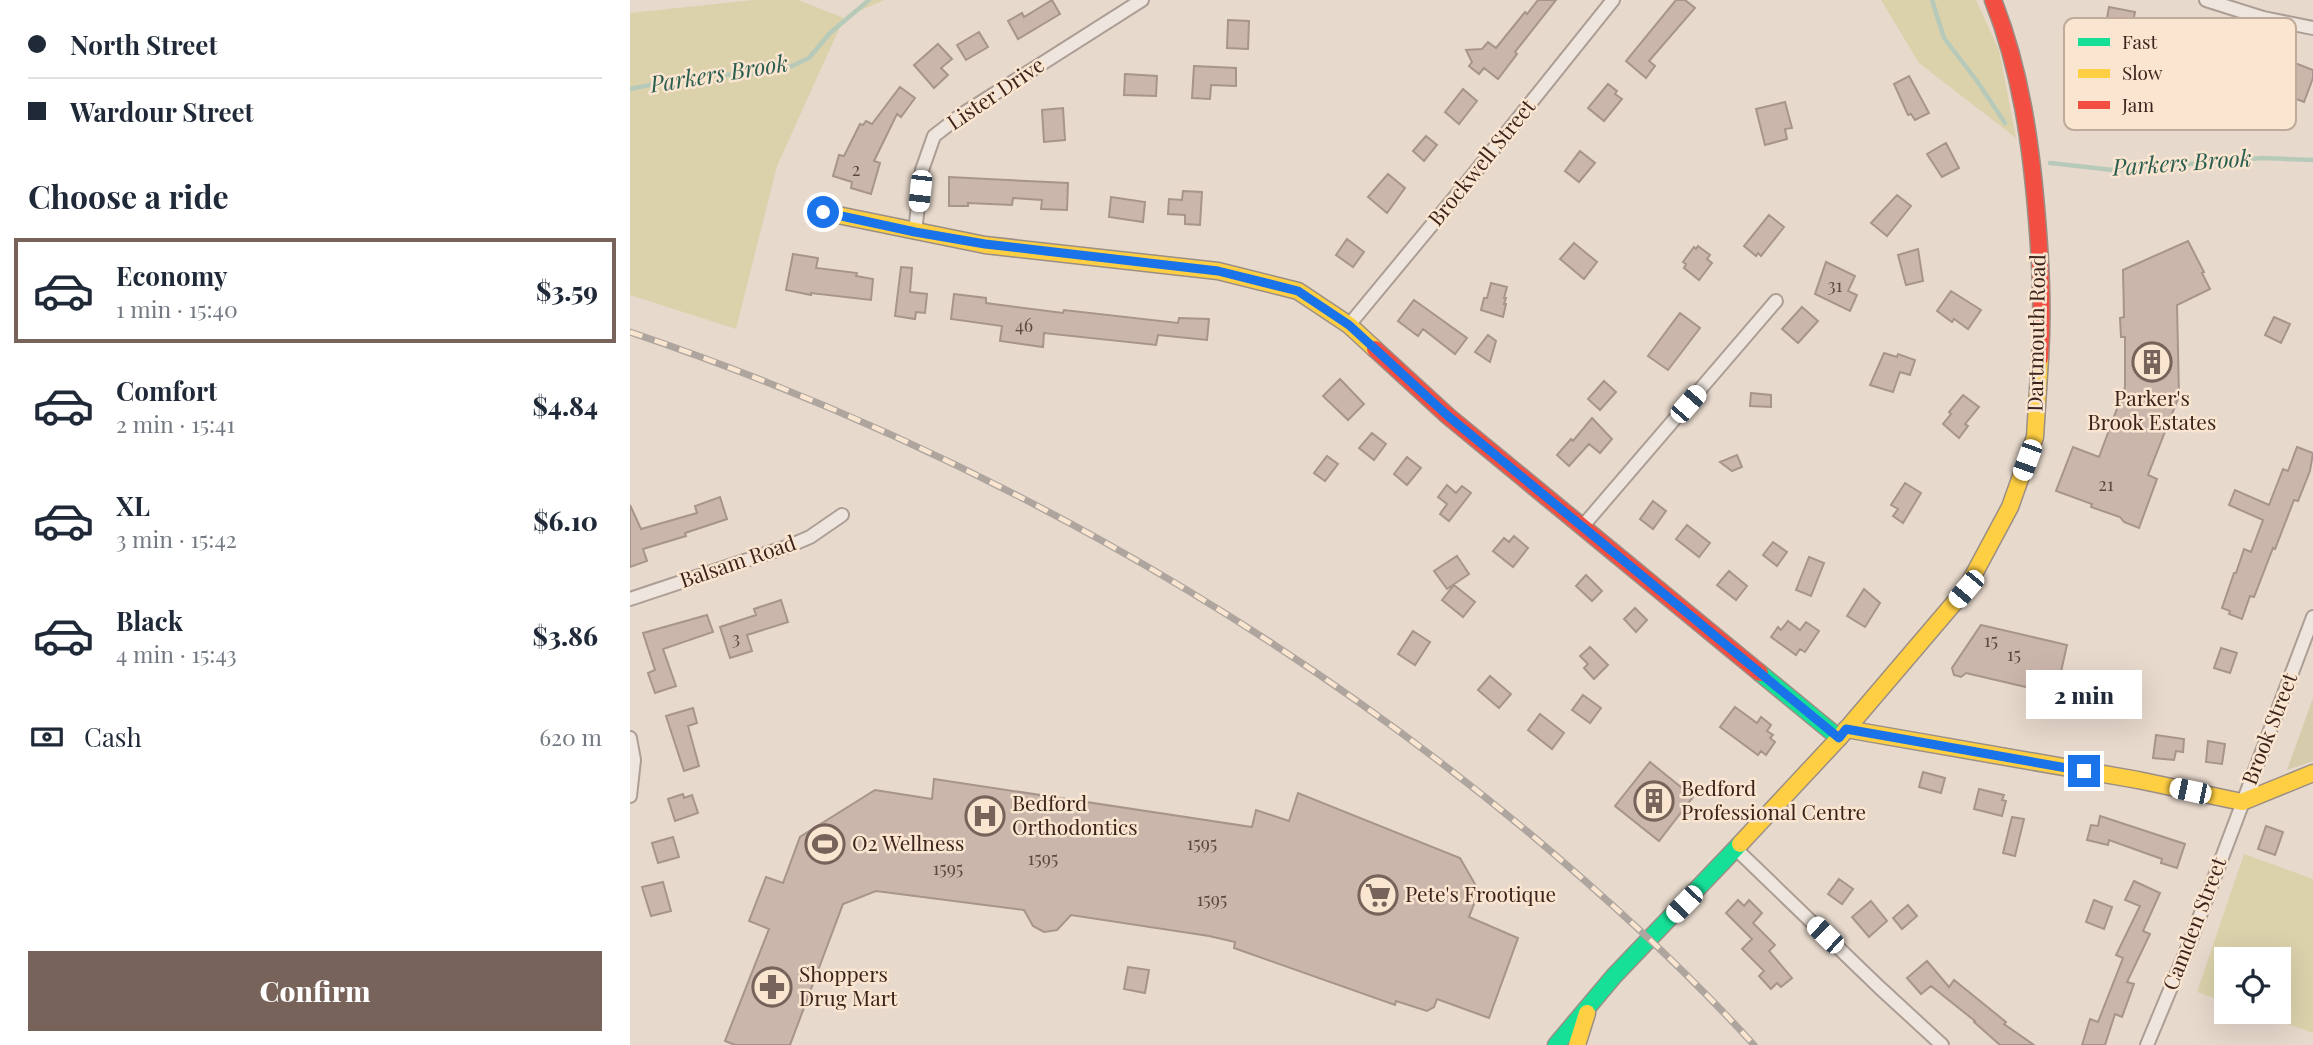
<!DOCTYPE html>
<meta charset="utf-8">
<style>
:root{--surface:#fff;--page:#f6f6f7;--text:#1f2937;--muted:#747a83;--line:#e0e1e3;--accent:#78635a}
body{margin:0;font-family:"Playfair Display",serif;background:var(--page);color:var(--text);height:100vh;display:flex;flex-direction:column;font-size:26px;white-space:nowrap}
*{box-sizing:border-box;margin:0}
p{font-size:23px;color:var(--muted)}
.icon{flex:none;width:38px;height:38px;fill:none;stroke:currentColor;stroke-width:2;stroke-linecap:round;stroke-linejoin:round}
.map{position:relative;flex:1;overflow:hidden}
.panel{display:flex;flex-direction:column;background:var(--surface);width:630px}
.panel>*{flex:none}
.banner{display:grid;align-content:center;height:154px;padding:0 28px;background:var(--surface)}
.controls{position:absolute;left:1584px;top:947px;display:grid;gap:14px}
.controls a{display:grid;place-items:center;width:77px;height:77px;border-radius:0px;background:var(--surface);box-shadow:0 7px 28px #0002;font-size:35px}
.end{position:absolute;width:32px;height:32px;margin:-16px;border:9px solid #1a73e8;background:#fff;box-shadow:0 0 0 4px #fff}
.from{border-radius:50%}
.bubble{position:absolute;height:49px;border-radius:0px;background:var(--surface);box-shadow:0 7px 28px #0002;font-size:23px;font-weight:800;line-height:49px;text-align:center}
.car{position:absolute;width:21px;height:42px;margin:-21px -10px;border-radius:9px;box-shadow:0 0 5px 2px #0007;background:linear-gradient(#fff 24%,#345 0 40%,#fff 0 76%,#345 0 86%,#fff 0)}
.banner b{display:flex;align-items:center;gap:24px;height:66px;font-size:26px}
.banner b+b{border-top:2px solid var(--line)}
.banner i{width:18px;height:18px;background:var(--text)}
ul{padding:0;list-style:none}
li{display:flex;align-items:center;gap:21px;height:105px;margin:0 14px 10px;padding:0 14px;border:4px solid transparent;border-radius:0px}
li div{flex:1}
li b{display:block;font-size:26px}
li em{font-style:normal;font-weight:800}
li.selected{border-color:var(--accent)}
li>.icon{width:63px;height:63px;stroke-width:1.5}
h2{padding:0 28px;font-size:32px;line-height:84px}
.pay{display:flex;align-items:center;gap:18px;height:77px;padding:0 28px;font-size:26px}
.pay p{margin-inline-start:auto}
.cta{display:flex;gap:14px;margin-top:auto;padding:14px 28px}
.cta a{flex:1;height:80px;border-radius:0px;background:var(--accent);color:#fff;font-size:28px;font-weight:800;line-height:80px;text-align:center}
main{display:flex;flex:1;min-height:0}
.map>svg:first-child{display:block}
</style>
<main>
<section class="panel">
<div class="banner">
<b><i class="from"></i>North Street</b>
<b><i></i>Wardour Street</b>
</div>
<h2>Choose a ride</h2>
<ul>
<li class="selected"><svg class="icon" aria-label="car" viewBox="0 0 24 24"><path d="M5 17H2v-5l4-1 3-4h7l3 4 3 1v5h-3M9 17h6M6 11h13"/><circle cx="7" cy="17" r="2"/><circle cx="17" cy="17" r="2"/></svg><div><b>Economy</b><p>1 min · 15:40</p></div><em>$3.59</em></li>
<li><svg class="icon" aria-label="car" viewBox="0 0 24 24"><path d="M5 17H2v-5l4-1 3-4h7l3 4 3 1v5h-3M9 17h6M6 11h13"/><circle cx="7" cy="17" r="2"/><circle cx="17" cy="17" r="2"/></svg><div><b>Comfort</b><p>2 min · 15:41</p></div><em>$4.84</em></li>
<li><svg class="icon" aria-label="car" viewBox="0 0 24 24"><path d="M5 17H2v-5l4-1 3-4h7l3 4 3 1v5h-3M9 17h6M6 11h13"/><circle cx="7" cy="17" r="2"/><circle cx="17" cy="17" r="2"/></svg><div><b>XL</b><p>3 min · 15:42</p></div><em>$6.10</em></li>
<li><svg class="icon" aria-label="car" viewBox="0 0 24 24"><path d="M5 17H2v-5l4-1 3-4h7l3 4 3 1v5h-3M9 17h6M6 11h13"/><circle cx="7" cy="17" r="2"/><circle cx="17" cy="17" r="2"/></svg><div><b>Black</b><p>4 min · 15:43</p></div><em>$3.86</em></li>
</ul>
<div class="pay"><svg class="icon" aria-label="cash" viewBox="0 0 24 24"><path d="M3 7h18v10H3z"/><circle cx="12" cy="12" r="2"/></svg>Cash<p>620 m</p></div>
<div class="cta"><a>Confirm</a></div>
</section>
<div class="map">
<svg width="1683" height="1045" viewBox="0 0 1683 1045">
<rect width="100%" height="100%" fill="#e7d9cc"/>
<!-- green -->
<path fill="#dbd2ac" d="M123,0H168L214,18L238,0H254L214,18L147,166L106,329L0,295V13Z
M1251,0H1346L1369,50L1386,138L1289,63Z
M1614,854L1683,879V1033L1623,1012H1648V959H1596V1002L1567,992Z"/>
<!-- cemetery -->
<path fill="#d5ccac" d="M1683,698V761L1657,770Z"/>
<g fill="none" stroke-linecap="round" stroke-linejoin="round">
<!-- stream -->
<path stroke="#b7caba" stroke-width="4.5" d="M1302,0L1314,38L1347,81L1375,123
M0,89L73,74L115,75L162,66L179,58L200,33L239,0
M1420,163L1483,170L1633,158L1683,160"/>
</g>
<!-- building -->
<path fill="#cbb6ac" stroke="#a7948b" stroke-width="2" d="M422,0L430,14L388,39L378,21L392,13L394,17Z
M908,0H926L885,52L887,54L868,79L854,68L849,74L839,66L842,62L836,50L852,49L858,42L866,48L895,12L897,14Z
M1046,0H1055L1065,8L1019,61L1025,66L1016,78L996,61Z
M1479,7L1505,12L1503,22L1544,30L1539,57L1512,51L1514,44L1465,34L1464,47L1446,45V21L1476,24Z
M598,20L619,21L618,49L597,48Z
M349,32L358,47L336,60L327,45Z
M308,44L322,59L311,68L318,75L304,88L284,65Z
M1621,54L1664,65L1665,63L1683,70V78L1674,102L1650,93L1652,87L1615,77Z
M564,66L606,68V86L581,85L580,99L562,98Z
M495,74L527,76L526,96L494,95Z
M1279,76L1299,113L1285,120L1281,114L1278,115L1264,84Z
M978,84L987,91L985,94L992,99L974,121L958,108Z
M270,87L285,98L271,117L267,114L244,161L250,163L241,194L221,188L222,182L203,176L209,155L214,156L230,124L233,125L236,121L242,124Z
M833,89L847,101L829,124L815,112Z
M1155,102L1162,128L1155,129L1157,139L1135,145L1126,109Z
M433,108L435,140L414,142L412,110Z
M796,136L807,145L794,161L783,151Z
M1316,143L1329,168L1312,177L1297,154Z
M950,151L965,163L949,182L935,171Z
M758,174L775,188L757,213L738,197Z
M319,177L438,183L437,210L411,209L412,200L383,198L382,205L338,203V206H319Z
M553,191L572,192L570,225L555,224V215L538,214L539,199L552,200Z
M1267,195L1281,206L1257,236L1241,223Z
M481,197L515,202L513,222L479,217Z
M1139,215L1154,227L1131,256L1128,253L1126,256L1114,246Z
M717,239L734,252L723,267L706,255Z
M1558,241L1574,272L1572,273L1580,289L1547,305L1549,396L1518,475L1527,479L1509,528L1494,522L1490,517L1461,507L1462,504L1426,491L1443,447L1469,457L1495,387V337H1491L1490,318L1494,317L1493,270Z
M944,243L967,262L954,279L930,259Z
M1068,246L1080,255L1077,259L1082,263L1069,280L1054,268L1056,264L1053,262L1064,247L1066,249Z
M1288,249L1293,281L1276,285L1268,255Z
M163,254L188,258L186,268L227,273L226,276L243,279L241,300L181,293V295L156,290Z
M1196,262L1225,276L1218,291L1227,295L1220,311L1185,294Z
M271,267L282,268L280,292L297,294L295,313L286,312L285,319L265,316Z
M861,283L877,287L874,298H876L874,304H876L873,317L851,310L854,298H857Z
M1321,291L1351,310L1338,329L1324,319L1322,322L1307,311Z
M324,294L356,298V303L433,313L434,310L548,323L549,318L579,319L577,340L528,335L526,345L414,333L413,347L370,341L372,326L321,319Z
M784,300L837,338L825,354L793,329L788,336L768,321Z
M1172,307L1188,321L1168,343L1152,329Z
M1050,313L1070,328L1038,370L1018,356Z
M1644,317L1660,324L1651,343L1635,335Z
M858,335L866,341L860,362L845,352Z
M1254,353L1267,357L1268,354L1285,360L1280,375L1270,372L1263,392L1240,385Z
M710,379L734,404L718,420L693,396Z
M974,381L986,392L970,410L958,399Z
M1121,393L1141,395V407L1120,406Z
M1333,395L1349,407L1335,424L1338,426L1329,438L1313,424L1321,414L1319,412Z
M962,418L982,439L970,453L959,444L939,466L927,455L941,439L943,441Z
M742,433L756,444L744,460L729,448Z
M1667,447L1683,453L1680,471L1668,501L1664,500L1645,549L1643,548L1624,597L1620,596L1612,619L1599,614L1600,611L1592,608L1604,573H1606L1614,549L1621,552L1633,520L1599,505L1605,490L1639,505L1653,469L1658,471Z
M1107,455L1112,467L1102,471L1090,462Z
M697,456L708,464L695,481L684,473Z
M777,457L791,468L777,485L764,474Z
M1275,483L1291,493L1273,523L1263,516L1268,509L1261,505Z
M817,485L826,493L832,486L841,493L819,521L810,514L817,504L808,497Z
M90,497L97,519L55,533L56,536L13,549L17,561L0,567V505L11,529L67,513L65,506Z
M1023,501L1036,511L1023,529L1010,519Z
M1057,525L1080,543L1069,557L1046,539Z
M884,536L898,548L883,567L863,551L874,538L879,542Z
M1143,542L1157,552L1147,566L1133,555Z
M827,556L839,574L817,589L804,571Z
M1179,557L1194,563L1181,596L1166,590Z
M1099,571L1117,586L1106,600L1087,585Z
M956,575L972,591L962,601L946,586Z
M824,585L845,602L833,617L812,600Z
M1234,589L1250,603L1235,627L1217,616Z
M151,600L158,622L117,635L122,651L100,658L90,627L126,615L124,609Z
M1005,608L1017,620L1006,632L994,619Z
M77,615L83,632L33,649L46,686L25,693L18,673L25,670L13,633Z
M1158,621L1170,630L1176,622L1189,631L1175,652L1170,649L1166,655L1141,637L1148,627L1151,630Z
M1351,625L1437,645L1426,694L1336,673L1331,677L1324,675L1322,668Z
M783,631L800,642L785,665L768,654Z
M960,647L978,665L964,679L954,668L958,664L950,656Z
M1591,648L1607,653L1600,673L1584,668Z
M860,676L881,694L869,708L848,690Z
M953,695L971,708L960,723L942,710Z
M1105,707L1127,723L1131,717L1141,725L1137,731L1143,735L1140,738L1145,742L1136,755L1131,751L1128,755L1090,727Z
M63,708L67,723L58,726L69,766L54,771L36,716Z
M910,714L934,733L922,749L898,730Z
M1526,735L1554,739L1553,752L1546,751L1544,760L1523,758Z
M1578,741L1595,744L1592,764L1576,762Z
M1020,762L1063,797L1029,841L985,806Z
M1293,772L1315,778L1311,793L1289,787Z
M304,779L622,827L626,810L659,821L668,793L830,858L849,891L839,917L888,938L859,1018L807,999L804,1007L797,1011L766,1001L765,1005L604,948L605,942L579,936L441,915L427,930L414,932L403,926L394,910L246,891L213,904L160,1045H105L95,1041L139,929L119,921L136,877L153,883L170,837L245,790L302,799Z
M1349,789L1374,795L1372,800L1376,801L1372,816L1344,809Z
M53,794L54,798L62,795L68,813L45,821L38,799Z
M1470,816L1555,844L1547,868L1531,863L1532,859L1479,840L1478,845L1457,840L1461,825L1468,826Z
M1382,817L1394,819L1385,856L1373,853Z
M1636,826L1653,832L1645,855L1628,849Z
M43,837L49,857L28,863L22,843Z
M1209,879L1223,889L1212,904L1198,894Z
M1504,881L1530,893L1513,931L1520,934L1497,982L1504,984L1492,1017L1485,1014L1475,1045H1452L1460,1019L1468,1022L1493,958L1486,955L1510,906L1495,900Z
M33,882L41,911L21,916L12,887Z
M1108,900L1114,906L1119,900L1132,913L1123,923L1145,945L1139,951L1162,978L1151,987L1147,983L1141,989L1129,976L1134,971L1112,949L1122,939L1096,913Z
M1464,900L1482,907L1474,929L1456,922Z
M1241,901L1257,921L1239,937L1222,917Z
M1278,905L1287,916L1272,929L1263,918Z
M1297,961L1319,987L1324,980L1376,1022L1374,1024L1404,1045H1370L1344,1022L1345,1021L1301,986L1291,994L1277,978Z
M498,967L519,970L515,993L494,989Z"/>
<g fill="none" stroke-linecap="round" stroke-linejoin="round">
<!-- street casing -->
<g stroke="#ac9e95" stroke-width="16">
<path id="street" d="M1576,0L1633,18L1683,28
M285,232L292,170L304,136L331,115L512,0
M719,325L834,186L983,0
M952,527L1146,301
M0,599L159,546L180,537L212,515
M0,738L4,760L0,796
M1105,848L1249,987L1312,1045
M1517,1045L1560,942L1683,617"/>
</g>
<!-- fast casing -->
<g stroke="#9b8e85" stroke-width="19">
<path id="fast" d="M1130,673L1209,738
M926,1045L984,976L1110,844"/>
</g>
<!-- slow casing -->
<g stroke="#9b8e85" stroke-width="19">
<path id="slow" d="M193,212L355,245L588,271L668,291L719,325L745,349
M1216,729L1508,780L1612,802L1683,773
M1110,844L1209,738L1336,589L1380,507L1405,437L1410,358
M947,1045L957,1013"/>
</g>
<!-- jam casing -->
<g stroke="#9b8e85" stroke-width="19">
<path id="jam" d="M1363,0C1391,71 1401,144 1407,219C1411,266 1413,311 1410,358
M745,349L818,416L1130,673"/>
</g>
<!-- street -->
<use href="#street" stroke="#eee6de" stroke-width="12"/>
<!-- fast -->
<use href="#fast" stroke="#16e098" stroke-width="16"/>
<!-- slow -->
<use href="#slow" stroke="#ffcf43" stroke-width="16"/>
<!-- jam -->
<use href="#jam" stroke="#f24e42" stroke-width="16"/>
<!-- rail casing -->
<g stroke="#ada59e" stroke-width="7">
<path id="rail" d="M0,332C326,442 633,612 898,832C978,899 1054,968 1124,1045"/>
</g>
<!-- rail -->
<use href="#rail" stroke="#f9e5d0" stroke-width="4.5" stroke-dasharray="13" stroke-linecap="butt"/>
</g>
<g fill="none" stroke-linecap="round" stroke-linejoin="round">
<!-- route -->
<path stroke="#1a73e8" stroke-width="9" d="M193,212L285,232L355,244L588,271L668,291L719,325L818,416L1209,738L1216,729L1454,771"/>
</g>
<!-- icons -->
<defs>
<g id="building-ring" transform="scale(2.0125)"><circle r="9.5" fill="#f9e5d0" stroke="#78635a" stroke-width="1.5"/><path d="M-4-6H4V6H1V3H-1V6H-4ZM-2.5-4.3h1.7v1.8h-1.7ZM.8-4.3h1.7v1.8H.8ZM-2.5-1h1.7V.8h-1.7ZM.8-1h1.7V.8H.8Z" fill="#78635a"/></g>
<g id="hospital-ring" transform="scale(2.0125)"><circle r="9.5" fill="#f9e5d0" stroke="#78635a" stroke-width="1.5"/><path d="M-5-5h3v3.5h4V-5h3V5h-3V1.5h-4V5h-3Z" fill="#78635a"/></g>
<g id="stadium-ring" transform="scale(2.0125)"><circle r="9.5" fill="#f9e5d0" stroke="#78635a" stroke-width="1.5"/><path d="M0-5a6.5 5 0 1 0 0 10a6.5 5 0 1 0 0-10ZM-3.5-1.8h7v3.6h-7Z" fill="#78635a"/></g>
<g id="supermarket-ring" transform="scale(2.0125)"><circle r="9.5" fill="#f9e5d0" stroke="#78635a" stroke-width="1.5"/><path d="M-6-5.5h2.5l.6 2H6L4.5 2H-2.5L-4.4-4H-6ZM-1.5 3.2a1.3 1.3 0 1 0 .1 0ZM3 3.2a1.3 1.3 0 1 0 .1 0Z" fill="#78635a"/></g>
<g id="pharmacy-ring" transform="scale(2.0125)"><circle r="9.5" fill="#f9e5d0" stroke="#78635a" stroke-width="1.5"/><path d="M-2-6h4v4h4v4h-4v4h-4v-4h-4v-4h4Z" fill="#78635a"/></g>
</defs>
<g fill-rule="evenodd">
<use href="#building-ring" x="1522" y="362"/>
<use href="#building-ring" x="1024" y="801"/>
<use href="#hospital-ring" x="355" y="816"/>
<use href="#stadium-ring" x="195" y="844"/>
<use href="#supermarket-ring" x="748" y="895"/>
<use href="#pharmacy-ring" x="142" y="987"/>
</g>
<g text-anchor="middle" stroke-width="5" stroke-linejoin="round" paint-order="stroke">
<!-- number labels -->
<g font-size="18" fill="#604840">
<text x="226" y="176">2</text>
<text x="1205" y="292">31</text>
<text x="394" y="332">46</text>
<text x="1476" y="491">21</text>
<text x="106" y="645">3</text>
<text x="1361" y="647">15</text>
<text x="1384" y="661">15</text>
<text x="572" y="850">1595</text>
<text x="413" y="865">1595</text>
<text x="318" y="875">1595</text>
<text x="582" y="906">1595</text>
</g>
<!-- street labels -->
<g font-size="21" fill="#3c241c" stroke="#f9e5d0">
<text transform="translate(366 94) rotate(-34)" y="7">Lister Drive</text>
<text transform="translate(852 163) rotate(-51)" y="7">Brockwell Street</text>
<text transform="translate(1407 333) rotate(-89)" y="7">Dartmouth Road</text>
<text transform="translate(108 562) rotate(-19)" y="7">Balsam Road</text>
<text transform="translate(1640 729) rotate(-69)" y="7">Brook Street</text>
<text transform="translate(1565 924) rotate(-69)" y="7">Camden Street</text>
</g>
<!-- poi labels -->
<g font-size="21" fill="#3c241c" stroke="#f9e5d0" text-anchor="start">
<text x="1522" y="406" text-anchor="middle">Parker's<tspan x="1522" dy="24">Brook Estates</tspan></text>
<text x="1051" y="796">Bedford<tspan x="1051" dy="24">Professional Centre</tspan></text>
<text x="382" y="811">Bedford<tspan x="382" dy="24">Orthodontics</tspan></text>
<text x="222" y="851">O2 Wellness</text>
<text x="775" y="902">Pete's Frootique</text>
<text x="169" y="982">Shoppers<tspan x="169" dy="24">Drug Mart</tspan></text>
</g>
<!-- water labels -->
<g font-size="23" font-style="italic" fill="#295d4f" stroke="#f9e5d0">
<text transform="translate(89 74) rotate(-9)" y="8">Parkers Brook</text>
<text transform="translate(1552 163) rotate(-4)" y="8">Parkers Brook</text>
</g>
</g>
<!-- legend -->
<rect x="1434" y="18" width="232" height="112" rx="10" fill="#f9e5d0" stroke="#c0ab9a" stroke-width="2"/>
<rect x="1448" y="38" width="32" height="8" fill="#16e098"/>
<rect x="1448" y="69" width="32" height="9" fill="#ffcf43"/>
<rect x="1448" y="101" width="32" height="8" fill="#f24e42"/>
<g font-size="19" fill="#3c241c">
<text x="1492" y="49">Fast</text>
<text x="1492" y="80">Slow</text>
<text x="1492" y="112">Jam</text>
</g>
</svg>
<div class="controls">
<a><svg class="icon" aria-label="locate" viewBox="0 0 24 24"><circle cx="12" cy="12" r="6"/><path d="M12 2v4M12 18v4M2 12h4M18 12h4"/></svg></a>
</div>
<i class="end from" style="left:193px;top:212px"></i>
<i class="end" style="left:1454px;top:771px"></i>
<div class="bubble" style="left:1396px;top:670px;width:116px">2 min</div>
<i class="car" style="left:290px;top:191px;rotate:186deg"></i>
<i class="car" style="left:1058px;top:404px;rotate:41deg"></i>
<i class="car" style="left:1397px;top:460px;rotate:200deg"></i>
<i class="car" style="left:1336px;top:589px;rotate:220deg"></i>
<i class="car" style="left:1560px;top:791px;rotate:282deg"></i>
<i class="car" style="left:1054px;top:904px;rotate:224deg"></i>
<i class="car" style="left:1195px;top:935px;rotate:314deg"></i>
</div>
</main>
